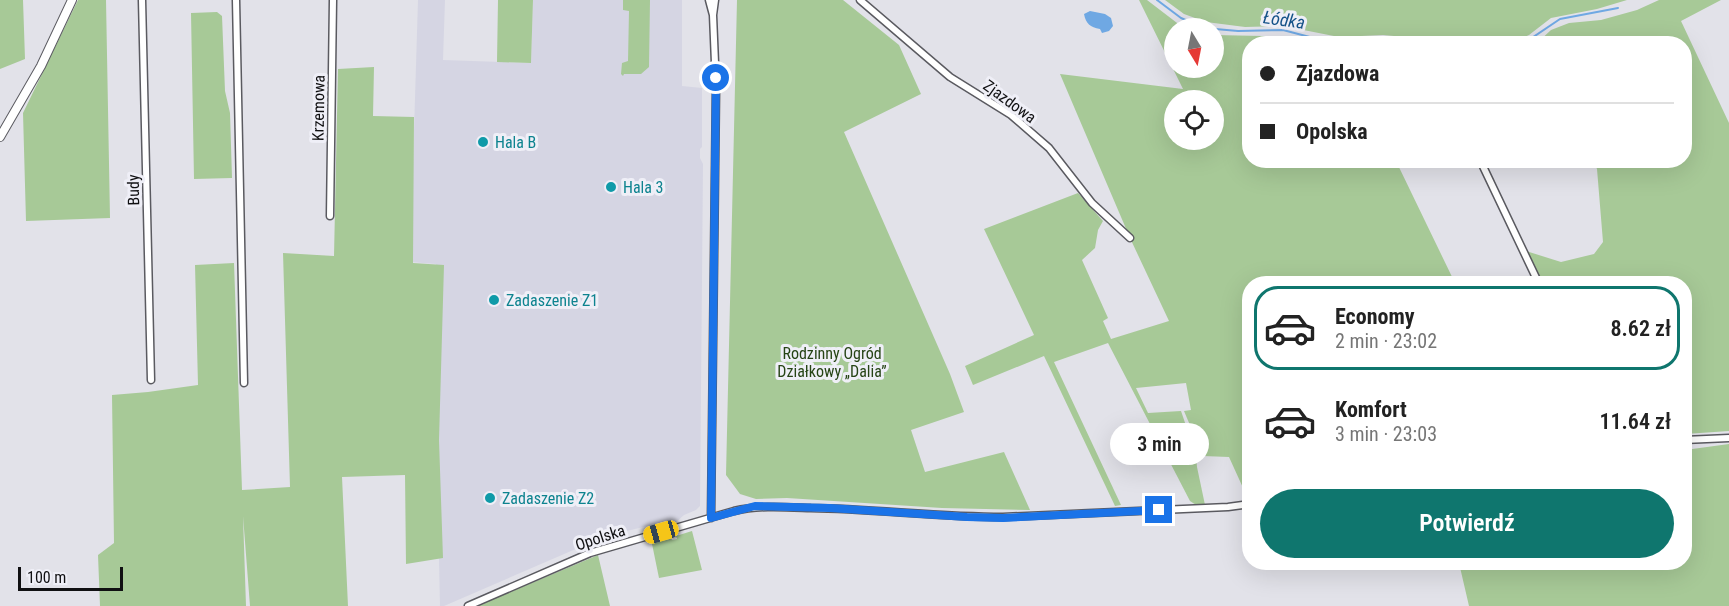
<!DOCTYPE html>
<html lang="pl">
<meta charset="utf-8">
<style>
:root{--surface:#fff;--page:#f6f6f6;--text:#222;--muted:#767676;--line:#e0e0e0;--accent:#0f766e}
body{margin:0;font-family:"Roboto Condensed",sans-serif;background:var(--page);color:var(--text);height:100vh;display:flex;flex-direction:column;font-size:22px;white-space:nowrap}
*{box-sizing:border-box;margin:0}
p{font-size:20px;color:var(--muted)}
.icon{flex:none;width:33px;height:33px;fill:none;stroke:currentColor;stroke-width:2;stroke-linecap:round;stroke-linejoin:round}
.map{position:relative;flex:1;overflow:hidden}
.sheet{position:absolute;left:1242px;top:276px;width:450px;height:294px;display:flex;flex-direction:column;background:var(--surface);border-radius:24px;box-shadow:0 6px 24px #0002}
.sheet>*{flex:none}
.hud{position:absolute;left:1242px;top:36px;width:450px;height:132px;border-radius:24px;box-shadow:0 6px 24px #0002;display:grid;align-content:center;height:132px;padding:0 18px;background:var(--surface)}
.needle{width:39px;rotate:170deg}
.buttons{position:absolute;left:1164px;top:18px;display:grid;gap:12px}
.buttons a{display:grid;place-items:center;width:60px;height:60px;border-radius:50%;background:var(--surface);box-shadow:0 6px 24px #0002;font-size:30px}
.scale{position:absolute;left:18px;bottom:15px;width:105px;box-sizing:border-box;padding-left:6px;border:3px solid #101012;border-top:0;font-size:16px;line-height:21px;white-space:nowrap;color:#101012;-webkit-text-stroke:4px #efeff7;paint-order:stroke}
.end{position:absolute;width:27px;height:27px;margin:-14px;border:8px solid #1a73e8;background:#fff;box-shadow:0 0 0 3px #fff}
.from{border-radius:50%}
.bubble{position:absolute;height:42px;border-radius:21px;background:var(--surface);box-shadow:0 6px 24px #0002;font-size:20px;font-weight:600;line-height:42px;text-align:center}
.car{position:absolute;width:18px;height:36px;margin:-18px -9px;border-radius:8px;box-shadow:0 0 4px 2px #0007;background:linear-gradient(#f5c518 24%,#345 0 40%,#f5c518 0 76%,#345 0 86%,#f5c518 0)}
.hud b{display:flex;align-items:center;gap:21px;height:57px;font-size:22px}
.hud b+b{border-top:2px solid var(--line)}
.hud i{width:15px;height:15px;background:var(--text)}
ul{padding:10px 0 0;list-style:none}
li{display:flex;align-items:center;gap:18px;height:84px;margin:0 12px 9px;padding:0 6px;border:3px solid transparent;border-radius:24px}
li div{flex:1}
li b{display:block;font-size:22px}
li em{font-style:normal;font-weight:600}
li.current{border-color:var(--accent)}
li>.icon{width:54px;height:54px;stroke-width:1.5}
.button{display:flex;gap:12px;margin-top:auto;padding:12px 18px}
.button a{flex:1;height:69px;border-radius:36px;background:var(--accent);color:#fff;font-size:24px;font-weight:600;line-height:69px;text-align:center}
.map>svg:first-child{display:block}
</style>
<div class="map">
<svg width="1729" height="606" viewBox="0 0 1729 606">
<rect width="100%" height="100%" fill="#e2e2e9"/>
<!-- built -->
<path fill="#d5d5e3" d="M418,0H445L443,60L531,63L533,0H682V86L702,88V147L700,149V158L703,164L700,506L696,510L684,515L673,525L670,526L667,521L619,533L578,548L444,606H440L436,417V264L410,262Z"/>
<!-- green -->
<path fill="#a7c997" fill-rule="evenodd" d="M0,0H23L25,59L0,69Z
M78,0H106L110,218L26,221L23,113Z
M498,0H533L531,63L497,62Z
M623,0H650L649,67L641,74H624L623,76L621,74L622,63L628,61L629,11L623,10Z
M737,0H843L899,45L921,94L844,132L950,374L964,412L911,430L925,472L1004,452L1030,510L942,508L787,498L756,499L740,494L726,475Z
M1139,0H1147L1181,26L1187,28H1174V68H1214V35L1262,36L1315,43L1250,44V160L1396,161L1455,283L1250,284L1249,501L1229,457L1203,456L1184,411L1191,410L1186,383L1136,388L1148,413L1181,411L1196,455L1197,467L1205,505H1196L1190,501L1108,343L1054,362L1121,505L1115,506L1044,356L973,385L965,366L1034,335L984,229L1078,193L1103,221L1098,230L1095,248L1082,260L1108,318L1103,321L1111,339L1169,321L1130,238L1060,74L1183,89ZM1174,100H1214V140H1174Z
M1165,0H1627L1597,9L1551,18L1529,35L1514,42L1480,44L1383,35L1339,37L1283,26L1245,27L1206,22L1184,14Z
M1659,0H1721L1681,21L1729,123V431L1685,434L1684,284L1543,283L1526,251L1561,262L1594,254L1603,242L1597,169L1593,161L1684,160V44L1537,43L1551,30L1569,23L1601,20L1637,10Z
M217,12L222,16L225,91L230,113L232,178L194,179L191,13Z
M374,67L373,116L414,117L413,263L444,265L439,440L443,558L406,564L405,475L342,477L348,606H250L243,516L246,606H100L98,555L114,543L112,395L148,392L198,385L195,265L234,263L242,490L290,487L283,253L334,256L338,69Z
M1729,444V606H1469L1459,563L1684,562L1685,450Z
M692,531L702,570L659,578L651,539L655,538L656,542L671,537L672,540L677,539L676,536Z
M598,555L610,606H477Z"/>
<!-- water -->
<path fill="#6fa8e3" d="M1090,11L1105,14L1111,18L1113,26L1109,31L1102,33L1100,29C1090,27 1086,24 1084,14Z"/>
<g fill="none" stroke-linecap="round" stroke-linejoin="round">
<!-- stream -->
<path stroke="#6fa8e3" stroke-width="2" d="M1157,0L1181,18L1204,28L1238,31L1283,30L1325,41H1374L1415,44
M1523,44L1560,19L1618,8"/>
<!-- minor casing -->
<g stroke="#5a5a60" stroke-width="9">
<path id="minor" d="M142,0L151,380
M236,0L244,383
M709,0L713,15L716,87L711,518
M860,0L950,77L1011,115L1049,148L1092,203L1130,238
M713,15L715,0
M1480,160L1539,284
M330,216L333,0
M1684,440L1729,438
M468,606L590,553L734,511C759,505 785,507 811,508C875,509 939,517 1003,517L1228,507L1250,504"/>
</g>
<!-- tertiary casing -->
<g stroke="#5a5a60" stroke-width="10">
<path id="tertiary" d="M0,137L41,66L72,0"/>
</g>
<!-- minor -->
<use href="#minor" stroke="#fff" stroke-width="6"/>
<!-- tertiary -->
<use href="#tertiary" stroke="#fff" stroke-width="8"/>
</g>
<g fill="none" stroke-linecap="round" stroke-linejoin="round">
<!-- route -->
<path stroke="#1a73e8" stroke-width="8" d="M716,78L711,518L755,506L830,508L967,517L1003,518L1159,510"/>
</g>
<!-- markers -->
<g fill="#0f9aa8" stroke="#efeff7" stroke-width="2">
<circle cx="483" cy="142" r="6"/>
<circle cx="611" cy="187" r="6"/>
<circle cx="494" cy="300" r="6"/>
<circle cx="490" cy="498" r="6"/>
</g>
<g text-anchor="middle" stroke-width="6" stroke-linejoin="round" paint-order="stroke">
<!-- street labels -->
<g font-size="16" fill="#101012" stroke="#efeff7">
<text transform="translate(1010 101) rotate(36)" y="6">Zjazdowa</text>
<text transform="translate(318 108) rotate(-89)" y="6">Krzemowa</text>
<text transform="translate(133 190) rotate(-91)" y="6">Budy</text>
<text transform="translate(600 537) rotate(-18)" y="6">Opolska</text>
</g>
<!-- culture labels -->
<g font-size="16" fill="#0d838f" stroke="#efeff7" text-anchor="start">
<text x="495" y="148">Hala B</text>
<text x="623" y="193">Hala 3</text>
<text x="506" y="306">Zadaszenie Z1</text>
<text x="502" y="504">Zadaszenie Z2</text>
</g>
<!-- park labels -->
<g font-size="16" fill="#264415" stroke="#efeff7">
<text x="832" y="359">Rodzinny Ogród<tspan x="832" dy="18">Działkowy „Dalia”</tspan></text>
</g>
<!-- water labels -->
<g font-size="18" font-style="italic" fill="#155289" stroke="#efeff7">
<text transform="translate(1284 20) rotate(8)" y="6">Łódka</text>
</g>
</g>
</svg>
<div class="buttons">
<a><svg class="needle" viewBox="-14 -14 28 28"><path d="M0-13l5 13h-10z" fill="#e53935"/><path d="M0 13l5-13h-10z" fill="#767676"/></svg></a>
<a><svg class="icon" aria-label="locate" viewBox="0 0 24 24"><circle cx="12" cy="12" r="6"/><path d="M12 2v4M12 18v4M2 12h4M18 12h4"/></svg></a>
</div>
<div class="scale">100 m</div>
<i class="end from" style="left:716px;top:78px"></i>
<i class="end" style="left:1159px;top:510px"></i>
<div class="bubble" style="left:1110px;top:423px;width:99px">3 min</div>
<i class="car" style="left:661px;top:532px;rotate:254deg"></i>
<div class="hud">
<b><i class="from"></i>Zjazdowa</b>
<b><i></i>Opolska</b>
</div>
<section class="sheet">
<ul>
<li class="current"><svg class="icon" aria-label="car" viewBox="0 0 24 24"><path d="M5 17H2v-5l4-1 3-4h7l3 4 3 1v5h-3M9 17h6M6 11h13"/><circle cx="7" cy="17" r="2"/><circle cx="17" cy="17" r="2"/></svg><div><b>Economy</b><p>2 min · 23:02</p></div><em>8.62 zł</em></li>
<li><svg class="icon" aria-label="car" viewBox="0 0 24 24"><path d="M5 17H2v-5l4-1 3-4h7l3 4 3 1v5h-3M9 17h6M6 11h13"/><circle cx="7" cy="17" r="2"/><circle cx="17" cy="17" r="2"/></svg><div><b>Komfort</b><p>3 min · 23:03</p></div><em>11.64 zł</em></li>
</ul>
<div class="button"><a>Potwierdź</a></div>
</section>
</div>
